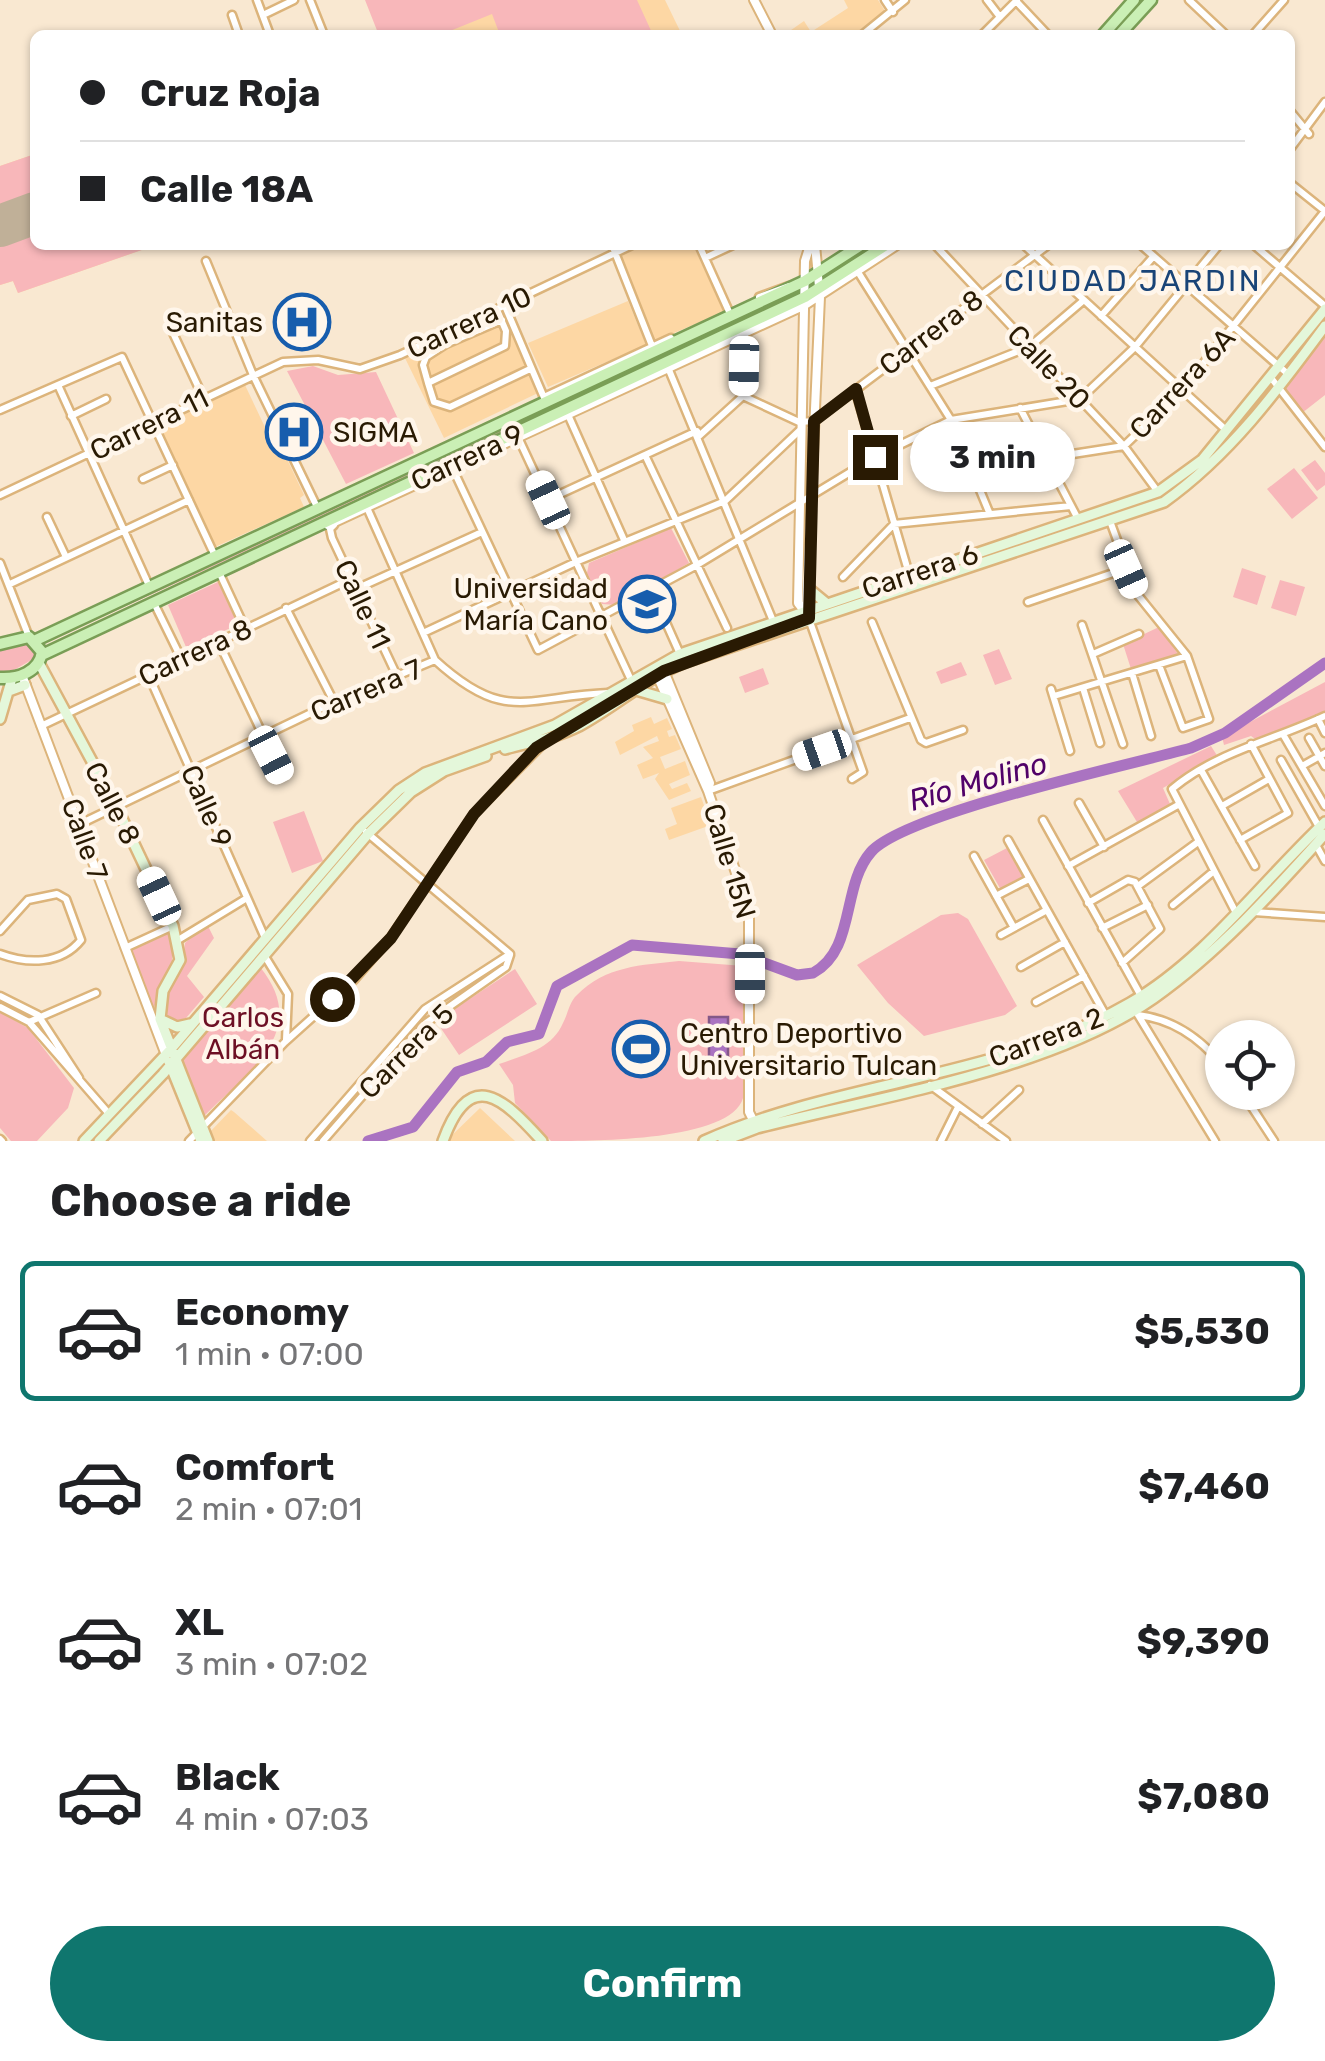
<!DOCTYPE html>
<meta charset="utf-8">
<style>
:root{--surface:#fff;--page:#f2f2f2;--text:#202124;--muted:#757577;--line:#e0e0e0;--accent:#0f766e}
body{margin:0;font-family:Rubik,sans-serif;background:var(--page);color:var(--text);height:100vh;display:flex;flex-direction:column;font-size:38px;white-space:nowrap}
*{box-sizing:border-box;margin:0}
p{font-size:32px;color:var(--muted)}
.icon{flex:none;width:55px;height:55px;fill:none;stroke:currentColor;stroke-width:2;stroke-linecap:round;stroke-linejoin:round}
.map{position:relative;height:1141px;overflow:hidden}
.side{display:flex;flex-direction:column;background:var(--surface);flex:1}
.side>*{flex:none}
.banner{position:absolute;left:30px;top:30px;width:1265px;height:220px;border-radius:15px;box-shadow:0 2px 8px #0004;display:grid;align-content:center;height:220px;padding:0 50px;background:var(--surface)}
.buttons{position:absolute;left:1205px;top:1020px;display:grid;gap:20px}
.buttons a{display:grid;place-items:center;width:90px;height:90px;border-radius:50%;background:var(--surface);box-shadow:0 2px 8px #0004;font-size:50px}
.end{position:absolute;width:45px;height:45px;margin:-22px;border:12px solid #291a03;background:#fff;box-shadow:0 0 0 5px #fff}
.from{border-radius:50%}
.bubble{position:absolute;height:70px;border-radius:35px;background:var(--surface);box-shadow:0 2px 8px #0004;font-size:32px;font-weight:700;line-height:70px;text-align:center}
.car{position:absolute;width:30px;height:60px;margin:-30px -15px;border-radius:12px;box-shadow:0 0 8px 2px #0007;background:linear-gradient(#fff 24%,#345 0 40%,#fff 0 76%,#345 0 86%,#fff 0)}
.banner b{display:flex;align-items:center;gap:35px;height:95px;font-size:38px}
.banner b+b{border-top:2px solid var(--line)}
.banner i{width:25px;height:25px;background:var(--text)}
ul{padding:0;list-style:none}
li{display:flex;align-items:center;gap:30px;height:140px;margin:0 20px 15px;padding:0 30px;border:5px solid transparent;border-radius:15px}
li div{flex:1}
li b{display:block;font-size:38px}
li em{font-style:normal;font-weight:700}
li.on{border-color:var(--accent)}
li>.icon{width:90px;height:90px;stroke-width:1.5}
h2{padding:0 50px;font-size:45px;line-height:120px}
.cta{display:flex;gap:20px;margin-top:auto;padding:20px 50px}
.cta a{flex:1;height:115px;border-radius:60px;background:var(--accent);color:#fff;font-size:40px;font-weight:700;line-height:115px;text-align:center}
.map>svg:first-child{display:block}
</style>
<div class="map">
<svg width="1325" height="1141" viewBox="0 0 1325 1141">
<rect width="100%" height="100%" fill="#f9e8d1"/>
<!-- built -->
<path fill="#fdd7a4" d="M467,0H665L682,35H374Z
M844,0H878L885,11L853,35H784L804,21L811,32L848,8Z
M35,154V245H156L18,293L13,281L0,285V166Z
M642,245H693L724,312L655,341L621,255Z
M628,301L646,345L548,387L528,343Z
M504,311L538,393L444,438L405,358Z
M245,385L271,440L277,438L304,495L300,498L304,507L215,547L158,425Z
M651,717L654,724L667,718L672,729L667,731L669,737L675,735L681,749L660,757L665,769L685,761L690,775L669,784L672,789L687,783L691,791L669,800L655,779L659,773L643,779L637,765L653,758L643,747L659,741L657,736L620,755L615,742L634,731L632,725Z
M701,797L711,825L669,840L665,829L677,824L671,808Z
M480,1108L515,1141H446Z
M231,1110L234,1112L267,1141H209L208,1134Z"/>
<!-- green -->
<path fill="#f8b7ba" d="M365,0H637L653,35H500L492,14L440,35H374L378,33Z
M35,154V197L0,210V166Z
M35,234V245H156L18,293L13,281L0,285V246Z
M786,295L787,300L580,400L44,643Z
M1325,334V395L1302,413L1283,387Z
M313,366L338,375L376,372L414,453L346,484L287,371Z
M1315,460L1325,473V485L1317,491L1301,470Z
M1294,468L1318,498L1292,519L1267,489Z
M671,528L689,563L616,605L602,604L587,573L589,563Z
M1242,568L1266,576L1257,605L1233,597Z
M1280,580L1305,587L1296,616L1271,608Z
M218,582L238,625L186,647L168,605Z
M1159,627L1178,654L1131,669L1123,644Z
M21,640L36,649L35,658L7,674L0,672V651Z
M999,649L1012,679L995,685L983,655Z
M961,662L967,675L941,684L936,672Z
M763,668L769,684L745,693L739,677Z
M1325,682V712L1258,741L1251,736L1224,745L1222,737Z
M1211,746L1218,757L1163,788L1170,804L1137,822L1118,791Z
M304,811L323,861L292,873L273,822Z
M1007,848L1024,878L1001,890L984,860Z
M958,913L968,919L1017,1006L1005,1015L924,1036L888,1003L857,965L941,915Z
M207,924L214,938L187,976L204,997L186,1018L177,1021L167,1017C160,991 183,969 185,943Z
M172,930V970L152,1011L130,951Z
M679,961L744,966C744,1003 750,1064 743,1098C731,1141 595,1141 551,1141L515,1103L513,1085L499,1064C524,1055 552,1049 563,1023C568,1014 569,1002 577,995C605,966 642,965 679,961Z
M260,967C312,1031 248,1072 204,1116L182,1061Z
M515,969L537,1004L459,1055L436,1021Z
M0,1012L28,1028L74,1088L68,1108L37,1141H11L0,1128Z"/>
<!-- water -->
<path fill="#aa73c1" stroke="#835888" stroke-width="2.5" d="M709,1017H728V1062H709Z"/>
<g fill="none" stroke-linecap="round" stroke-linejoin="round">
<!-- river -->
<path stroke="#aa73c1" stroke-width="11" d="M368,1141L413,1127L457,1072L486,1062L507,1042L539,1034L557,986L632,945L740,954L797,975L813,973C856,950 841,886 871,852C906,813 1129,765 1191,748L1225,733L1325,663"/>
<!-- runway -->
<path stroke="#c0b098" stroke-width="42" d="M0,226L35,213"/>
<!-- minor casing -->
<g stroke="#dcb47b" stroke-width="11">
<path id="minor" d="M257,0L270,35
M310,0L324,35
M885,0L893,12
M987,0L1000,17
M1189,0L1226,35
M1016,1L1048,35
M232,15L239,35
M263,15L294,0
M862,35L905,0
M982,35L1017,0
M1253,35L1284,0
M1290,111L1309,134
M1290,149L1325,102
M1290,183L1325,211
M612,245L652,346
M699,245L731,316
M935,245L1124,446L1158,492
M1024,245L1226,430
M1141,245L1289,375
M1254,245L1325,306
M705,258L733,245
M206,261L253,375L317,507
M858,272L951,420L989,512
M759,297L789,286
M505,306L545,400
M497,310L506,331L505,346L428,383L434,402L450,407L530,369
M1101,316L1153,257
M173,333L203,397
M443,335L446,344L502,320
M669,370L773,621
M1272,379L1325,447
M428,383L423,365L426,357L446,344
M58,385L150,588
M930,386L1029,347L1084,300
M855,389L909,574
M743,396L799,422L814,421L1048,245
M743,396L745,333
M544,397L671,338
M1020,408L1078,519
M0,410L122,357L215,556
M71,416L106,399
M569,417L624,540
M517,435L631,680
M699,436L743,396
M645,455L727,628
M1047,458L1124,446L1182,390L1325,211
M451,465L538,650L697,565L875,457L951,420L1080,399L1135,347L1219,245
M143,479L173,465
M0,495L283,362L318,360L360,369L400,355L632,245
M547,500L697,431
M368,510L435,660C506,725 527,696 608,693
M47,517L65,555
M1110,521L1137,594L1187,656L1209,719L1183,728L1159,665
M334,525L330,529L332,538L396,674
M0,563L29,637
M219,572L245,628
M843,577L894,524L1071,506
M10,584L189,500
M356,589L482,532
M651,589L680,654
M1028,602L1125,569
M154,603L181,658
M286,608L334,702
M809,619L863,772L852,779
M872,622L921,740L926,743L963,730
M1082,625L1123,744
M423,633L578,561L725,501L799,431
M218,641L281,773
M1093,654L1139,634
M1132,673L1151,736
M148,674L265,938
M1083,688L1100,743
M1051,689L1070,751
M1054,696L1187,656
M1318,719L1325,733
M41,726L351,579
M1284,736L1325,806
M1309,738L1325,766
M1281,760L1319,827
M1302,766L1325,753
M1201,770L1255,866
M708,791L910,718
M1079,803L1104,847
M1222,806L1269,779
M1043,820L1141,996
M80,824L334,702L435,660
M366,832L510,954
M1008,840L1106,1016
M1240,840L1288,813L1251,744
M1316,845L1325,861
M974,856L1014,928
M1068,866L1178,805
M1138,886L1198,842
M996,896L1029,879
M1088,903L1128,880L1135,882L1160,929L1122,963
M1173,905L1214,871
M1254,912L1325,917
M1236,913L1172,789C1216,752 1274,740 1325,716
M1102,928L1148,905
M0,931L28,900L57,894L66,899L81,940C61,965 27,964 0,954
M1001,935L1047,910
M178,940L247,898
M125,948L173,926
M264,955L288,994L286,1040
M1021,967L1065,942
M0,996L38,1015L79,1078
M1036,1002L1084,976
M0,1007L29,1022L110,1115
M1138,1015L1215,1141
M1138,1015C1173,1019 1200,1038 1222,1065
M29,1022L96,993
M930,1085L1006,1141
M1242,1092L1274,1141
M982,1124L1019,1090
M0,1139L2,1141
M189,1141L285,1042L354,980L391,937L474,814L546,741
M310,1141L425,1009L510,954
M323,1141L426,1023L506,967L510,955
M941,1141L957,1109"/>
</g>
<!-- tertiary casing -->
<g stroke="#dcb47b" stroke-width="12">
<path id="tertiary" d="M754,0L772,35
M328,525L805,305L897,245
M806,610L820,297L815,245
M808,616L798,603L805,261L810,245
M664,671L710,783L708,791L749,911V1112L755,1124
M656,673L708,791
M22,675L166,1055"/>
</g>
<!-- secondary casing -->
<g stroke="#dcb47b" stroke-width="14">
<path id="secondary" d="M809,589L826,603
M39,663L116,806L173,926L180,960L163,991L160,1019L208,1141
M636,690L667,699
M9,691L25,685
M0,719L12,678
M505,749C530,742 555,738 579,726C616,706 646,678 685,662L1164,502C1230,455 1277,391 1325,326
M160,1019L177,1027L190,1024
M169,1062L201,1141
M84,1141L171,1049L360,828L399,790L425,773L555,725L680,654L1158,492L1202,460L1325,309
M99,1141L163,1074L368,834L411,792L444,771L486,756
M443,1141C470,1066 503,1098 542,1141
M704,1141C840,1080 999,1079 1130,1003C1206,959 1262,881 1325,822
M723,1141L757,1128C878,1097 1051,1070 1154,998C1218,953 1273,892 1325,834"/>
</g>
<!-- primary casing -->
<g stroke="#7a9e56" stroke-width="15">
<path id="primary" d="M1103,35L1134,0
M1119,35L1151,0
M36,640L805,281L861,245
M0,644L29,637L42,652C39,672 18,679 0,678
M42,655L805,297L886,245"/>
</g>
<!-- minor -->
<use href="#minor" stroke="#fff" stroke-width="6"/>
<!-- tertiary -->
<use href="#tertiary" stroke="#fff" stroke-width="8"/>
<!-- secondary -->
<use href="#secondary" stroke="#e4f7da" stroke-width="9"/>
<!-- primary -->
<use href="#primary" stroke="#caefb5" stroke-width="10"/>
</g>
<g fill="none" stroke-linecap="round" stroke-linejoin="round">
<!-- route -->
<path stroke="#291a03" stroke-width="12" d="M332,999L391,938L474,814L536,748L664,671L809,618L814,421L856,389L875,457"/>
</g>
<!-- icons -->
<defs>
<g id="hospital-ring" transform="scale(2.875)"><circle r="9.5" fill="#fff6eb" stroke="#175dad" stroke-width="1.5"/><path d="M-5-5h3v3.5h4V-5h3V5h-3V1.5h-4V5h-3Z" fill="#175dad"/></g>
<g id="university-ring" transform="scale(2.875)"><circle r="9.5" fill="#fff6eb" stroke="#175dad" stroke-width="1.5"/><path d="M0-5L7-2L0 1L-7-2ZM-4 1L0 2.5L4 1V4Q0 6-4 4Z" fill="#175dad"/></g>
<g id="stadium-ring" transform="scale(2.875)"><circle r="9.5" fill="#fff6eb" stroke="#175dad" stroke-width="1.5"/><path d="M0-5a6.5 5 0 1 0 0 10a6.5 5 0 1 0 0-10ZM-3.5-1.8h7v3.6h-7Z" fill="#175dad"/></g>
</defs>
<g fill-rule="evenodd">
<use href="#hospital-ring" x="302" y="322"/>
<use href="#hospital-ring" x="294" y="432"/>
<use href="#university-ring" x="647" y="604"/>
<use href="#stadium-ring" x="641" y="1049"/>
</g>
<g text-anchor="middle" stroke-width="9" stroke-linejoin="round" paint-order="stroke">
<!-- poi labels -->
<g font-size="28" fill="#291a03" stroke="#fff6eb" text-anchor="end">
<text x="263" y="332">Sanitas</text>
<text x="333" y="442" text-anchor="start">SIGMA</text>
<text x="608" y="598">Universidad<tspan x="608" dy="32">María Cano</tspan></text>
<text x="680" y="1043" text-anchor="start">Centro Deportivo<tspan x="680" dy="32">Universitario Tulcan</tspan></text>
</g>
<!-- street labels -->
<g font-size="28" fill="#291a03" stroke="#fff6eb">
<text transform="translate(469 322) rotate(-25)" y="10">Carrera 10</text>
<text transform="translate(931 332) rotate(-37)" y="10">Carrera 8</text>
<text transform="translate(1049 367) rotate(46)" y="10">Calle 20</text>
<text transform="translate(1182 383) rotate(-47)" y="10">Carrera 6A</text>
<text transform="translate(149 424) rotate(-26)" y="10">Carrera 11</text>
<text transform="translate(467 457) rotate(-25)" y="10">Carrera 9</text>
<text transform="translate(920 571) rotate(-18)" y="10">Carrera 6</text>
<text transform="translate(363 604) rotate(65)" y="10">Calle 11</text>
<text transform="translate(195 652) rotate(-25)" y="10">Carrera 8</text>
<text transform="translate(366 690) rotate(-23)" y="10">Carrera 7</text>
<text transform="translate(113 803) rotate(63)" y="10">Calle 8</text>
<text transform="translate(207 806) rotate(66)" y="10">Calle 9</text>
<text transform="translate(85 839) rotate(70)" y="10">Calle 7</text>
<text transform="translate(730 861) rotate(73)" y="10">Calle 15N</text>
<text transform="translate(1046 1037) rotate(-21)" y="10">Carrera 2</text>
<text transform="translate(406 1051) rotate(-45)" y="10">Carrera 5</text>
</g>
<!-- park labels -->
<g font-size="28" fill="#6d0f24" stroke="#fff6eb">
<text x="243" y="1027">Carlos<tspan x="243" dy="32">Albán</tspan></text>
</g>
<!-- neighbourhood labels -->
<g font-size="30" letter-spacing="2.5" fill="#194477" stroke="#fff6eb">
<text x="1133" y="291">CIUDAD JARDIN</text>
</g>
<!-- water labels -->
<g font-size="30" font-style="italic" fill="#510269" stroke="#fff6eb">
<text transform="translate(978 782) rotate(-16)" y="10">Río Molino</text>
</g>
</g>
</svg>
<div class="buttons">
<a><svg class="icon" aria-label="locate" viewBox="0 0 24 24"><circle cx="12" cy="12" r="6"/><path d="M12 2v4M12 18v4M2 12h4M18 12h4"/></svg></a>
</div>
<i class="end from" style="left:332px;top:999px"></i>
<i class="end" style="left:875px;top:457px"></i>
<div class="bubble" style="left:910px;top:422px;width:165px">3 min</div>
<i class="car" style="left:744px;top:366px;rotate:181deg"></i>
<i class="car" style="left:548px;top:500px;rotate:335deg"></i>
<i class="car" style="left:1126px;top:569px;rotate:156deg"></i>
<i class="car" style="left:822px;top:750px;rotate:251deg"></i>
<i class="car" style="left:271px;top:755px;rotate:153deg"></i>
<i class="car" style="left:159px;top:896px;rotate:335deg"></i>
<i class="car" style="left:750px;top:974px;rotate:180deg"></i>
<div class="banner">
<b><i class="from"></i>Cruz Roja</b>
<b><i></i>Calle 18A</b>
</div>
</div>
<section class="side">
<h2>Choose a ride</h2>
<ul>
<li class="on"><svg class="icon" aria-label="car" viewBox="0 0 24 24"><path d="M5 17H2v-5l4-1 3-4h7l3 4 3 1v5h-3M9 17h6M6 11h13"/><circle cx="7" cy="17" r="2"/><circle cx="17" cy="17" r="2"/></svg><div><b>Economy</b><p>1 min · 07:00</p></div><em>$5,530</em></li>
<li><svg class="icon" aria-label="car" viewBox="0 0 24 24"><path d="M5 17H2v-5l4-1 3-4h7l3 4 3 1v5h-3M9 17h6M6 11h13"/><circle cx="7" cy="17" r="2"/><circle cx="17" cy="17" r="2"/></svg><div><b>Comfort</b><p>2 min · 07:01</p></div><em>$7,460</em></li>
<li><svg class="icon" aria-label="car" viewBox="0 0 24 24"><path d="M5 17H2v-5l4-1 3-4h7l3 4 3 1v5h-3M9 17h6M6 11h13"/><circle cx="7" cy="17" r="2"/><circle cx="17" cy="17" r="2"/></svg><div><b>XL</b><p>3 min · 07:02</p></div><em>$9,390</em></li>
<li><svg class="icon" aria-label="car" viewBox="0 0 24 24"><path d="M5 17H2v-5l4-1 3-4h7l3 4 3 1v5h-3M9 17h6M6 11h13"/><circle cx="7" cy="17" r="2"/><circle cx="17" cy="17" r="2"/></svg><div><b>Black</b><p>4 min · 07:03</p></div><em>$7,080</em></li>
</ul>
<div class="cta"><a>Confirm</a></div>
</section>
